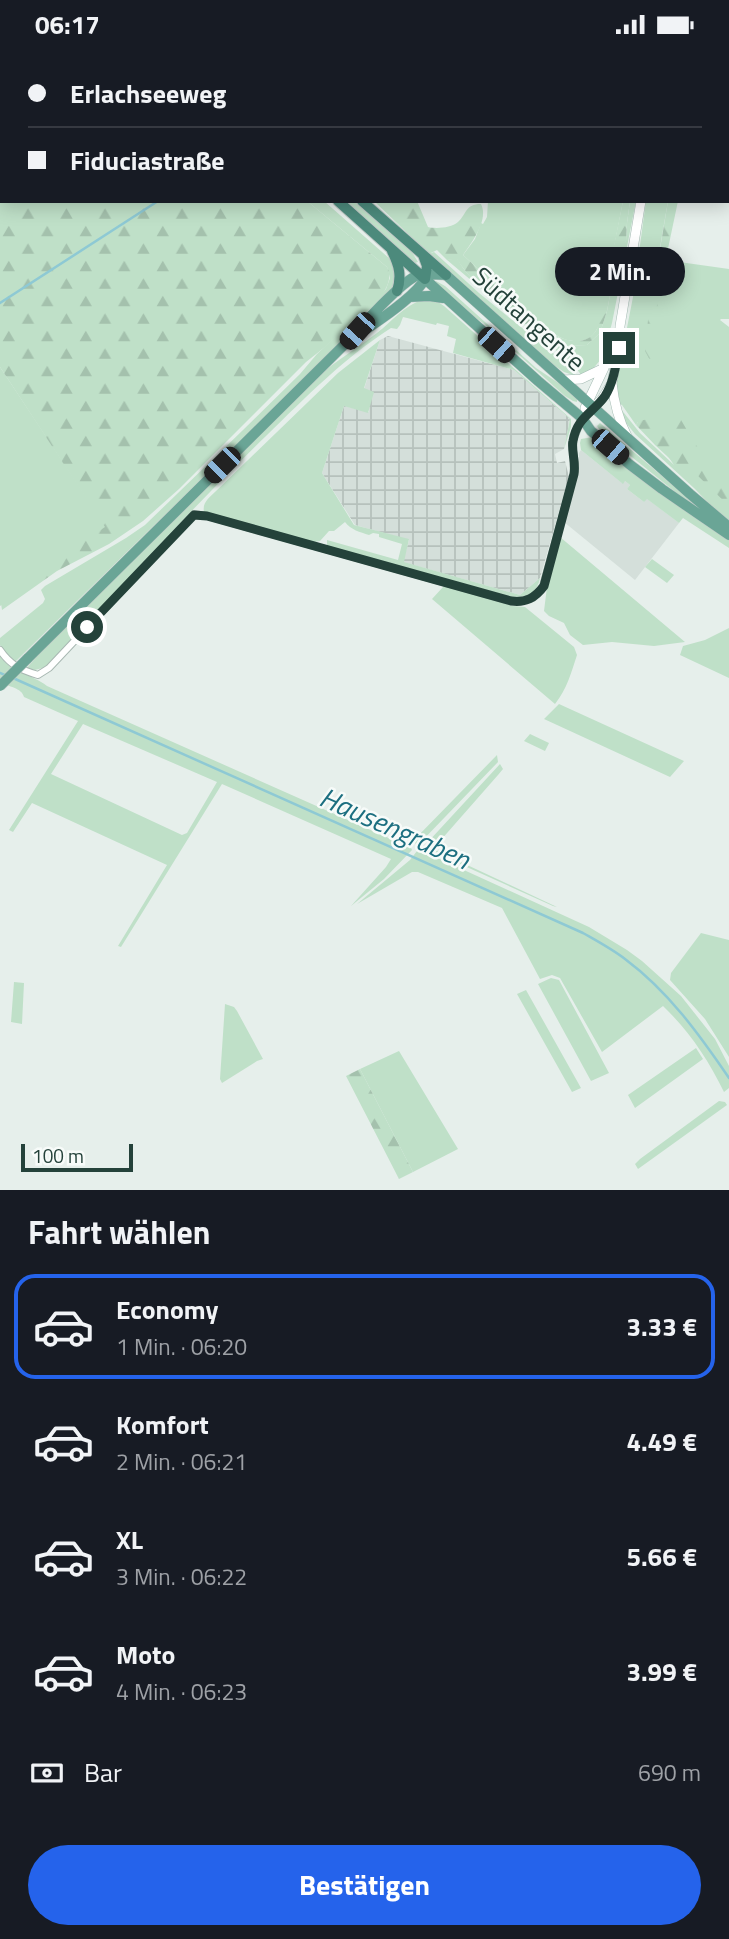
<!DOCTYPE html>
<html lang="de">
<meta charset="utf-8">
<style>
:root{--surface:#171b24;--page:#20242c;--text:#f1f3f6;--muted:#9ea1a6;--line:#363941;--accent:#2563eb}
body{margin:0;font-family:"Titillium Web",sans-serif;background:var(--page);color:var(--text);height:100vh;display:flex;flex-direction:column;font-size:26px;white-space:nowrap}
*{box-sizing:border-box;margin:0}
p{font-size:23px;color:var(--muted)}
.icon{flex:none;width:38px;height:38px;fill:none;stroke:currentColor;stroke-width:2;stroke-linecap:round;stroke-linejoin:round}
.map{position:relative;height:1141px;overflow:hidden}
.drawer{display:flex;flex-direction:column;background:var(--surface);flex:1}
.drawer>*{flex:none}
.banner{position:absolute;left:0px;top:0px;width:730px;height:154px;box-shadow:0 4px 18px #0003;display:grid;align-content:center;height:154px;padding:0 28px;background:var(--surface)}
.scale{position:absolute;left:21px;bottom:18px;width:112px;box-sizing:border-box;padding-left:7px;border:4px solid #24423a;border-top:0;font-size:19px;line-height:24px;white-space:nowrap;color:#24423a;-webkit-text-stroke:5px #f7fbf9;paint-order:stroke}
.end{position:absolute;width:32px;height:32px;margin:-16px;border:9px solid #24423a;background:#fff;box-shadow:0 0 0 4px #fff}
.from{border-radius:50%}
.bubble{position:absolute;height:49px;border-radius:24px;background:var(--surface);box-shadow:0 4px 18px #0003;font-size:23px;font-weight:700;line-height:49px;text-align:center}
.car{position:absolute;width:21px;height:42px;margin:-21px -10px;border-radius:9px;box-shadow:0 0 5px 2px #0007;background:linear-gradient(#222 24%,#8ab4d8 0 40%,#222 0 76%,#8ab4d8 0 86%,#222 0)}
.banner b{display:flex;align-items:center;gap:24px;height:66px;font-size:26px}
.banner b+b{border-top:2px solid var(--line)}
.banner i{width:18px;height:18px;background:var(--text)}
ul{padding:0;list-style:none}
li{display:flex;align-items:center;gap:21px;height:105px;margin:0 14px 10px;padding:0 14px;border:4px solid transparent;border-radius:21px}
li div{flex:1}
li b{display:block;font-size:26px}
li em{font-style:normal;font-weight:700}
li.on{border-color:var(--accent)}
li>.icon{width:63px;height:63px;stroke-width:1.5}
h2{padding:0 28px;font-size:32px;line-height:84px}
.pay{display:flex;align-items:center;gap:18px;height:77px;padding:0 28px;font-size:26px}
.pay p{margin-inline-start:auto}
.action{display:flex;gap:14px;margin-top:auto;padding:14px 28px}
.action a{flex:1;height:80px;border-radius:42px;background:var(--accent);color:#fff;font-size:28px;font-weight:700;line-height:80px;text-align:center}
.status{display:flex;justify-content:space-between;align-items:center;height:49px;padding:0 35px;background:var(--surface);direction:ltr}
.status svg{height:19px;fill:currentColor}
.map>svg:first-child{display:block}
</style>
<div class="status"><b>06:17</b><svg viewBox="0 0 49 12"><path d="M0 12V9h3v3zM5 12V6h3v6zM10 12V3h3v9zM15 12V0h3v12zM26 1h20v11H26zM47 4h2v5h-2z"/></svg></div>
<div class="map">
<svg width="729" height="1141" viewBox="0 0 729 1141">
<defs>
<pattern id="industrial-grid" width="8" height="8" patternUnits="userSpaceOnUse" patternTransform="scale(1.75)"><rect width="8" height="8" fill="#d4dfda"/><path d="M0 4h8M4 0v8" fill="none" stroke="#b6c1bc"/></pattern>
<pattern id="forest-firs" width="22" height="20" patternUnits="userSpaceOnUse" patternTransform="scale(1.75)"><rect width="22" height="20" fill="#bfe0c8"/><path d="M5 1l3.5 6h-7zM16 11l3.5 6h-7z" fill="#a4c1ad"/></pattern>
</defs>
<rect width="100%" height="100%" fill="#e6efeb"/>
<!-- built -->
<path fill="#d4dfda" d="M581,401L622,434L625,432L630,436L627,440L644,453L646,449L679,474L635,531L564,473L579,420V404Z"/>
<!-- industrial -->
<path fill="url(#industrial-grid)" d="M388,287L514,321L570,370L564,400L555,405L557,414L565,412L569,428L540,529L520,546L403,513L409,491L355,476L322,424L344,357L369,363L364,340L380,291Z"/>
<!-- green -->
<path fill="#bfe0c8" fill-rule="evenodd" d="M307,152H324L390,210L397,223L394,239L381,253L366,263L353,281L14,614L0,596V589L43,554L45,550L41,541L45,537L126,489L145,476L243,381L300,325L317,305L386,240L390,229L387,218Z
M344,152H355L410,200L418,213L415,214Z
M488,152H623L599,275C594,292 579,295 564,290C552,285 543,276 533,268C509,248 486,227 463,206L475,190L481,174L483,175L487,168Z
M630,152H636L612,274L602,309L591,322L581,326L573,314L553,299L558,300L560,297L587,296L600,284L607,262L611,241L616,229L620,202L626,192L627,174Z
M646,152H668L658,210L729,220V270H721L720,271L729,278V474L716,462L695,440L635,385L623,370L620,359L640,384L674,416L647,377L638,373L636,376L622,356L617,354L616,337L621,311L625,302L624,294L633,248Z
M434,203L479,244L570,318L576,327L564,323L552,315L429,205Z
M457,209C472,238 506,256 528,279L447,211Z
M436,232L445,237L536,319L563,337L577,350V353L573,352L565,347L483,274L462,260L436,234Z
M422,251L438,253L444,257L571,370V378L564,400L570,370L514,321L453,304L456,290L447,287L449,277L437,274L436,276L403,268L400,276L397,280L391,279C344,309 306,348 266,387C190,461 118,540 46,618L35,621L27,619L37,607L317,328C336,312 357,299 377,284C391,273 405,256 422,251Z
M380,291L364,339L374,343L368,364L344,357L322,424L354,476L409,490L404,513L520,546L540,529C538,542 528,549 515,549L327,497V491L398,511L402,495L379,488V485L373,484L369,486C360,483 351,481 345,473L334,482H329L320,492L314,493L204,463C202,453 210,448 216,442L338,324Z
M0,318L108,481L0,557Z
M600,374C636,406 675,437 711,469L694,458L602,384L597,377Z
M593,388L701,472L729,491V499L683,469L679,474L647,450L644,453L627,440L630,436L625,432L623,435L581,401L580,394L581,390Z
M560,488L685,593L654,597L612,593L583,596L570,586L564,574L549,567L544,562L547,538Z
M652,510L674,526L667,534L645,518Z
M450,537L513,557L525,558L574,598L577,606C571,624 567,640 555,655L432,550L443,538Z
M729,579V629L680,606L683,597L705,591Z
M0,607C12,624 32,625 47,637L411,799L412,801L384,830L351,857L386,818L391,810L222,735L121,898L118,897L167,816L32,754L13,783L9,781L78,672L24,648C22,639 8,637 0,634ZM83,675L217,733L187,784L182,786L51,725Z
M559,655L684,712L670,728L544,670Z
M530,685L549,694L545,702L524,692Z
M497,706L498,713L419,795L407,793L414,791Z
M500,715L503,720L498,726L433,800L557,858L553,857L440,806L427,798V794Z
M420,801L589,878L627,901L642,912L681,947L715,990L729,1017V1039L724,1043C708,1010 689,982 663,957L602,1003L560,929L552,926L540,930L502,859L418,823H412L357,855L410,811L417,802Z
M701,884L729,891V1008L705,970L670,931L671,924Z
M551,929L559,931L609,1024L591,1032L538,935Z
M14,933L24,934L22,975L11,973Z
M526,941L581,1039L572,1043L517,945Z
M225,955L234,958L237,962L263,1010L257,1012L222,1034L220,1030Z
M696,999L703,1010L635,1059L628,1046Z
M399,1002L458,1100L413,1123L360,1020Z
M719,1052L725,1053L727,1056L638,1120L635,1115L640,1110Z"/>
<!-- forest -->
<path fill="url(#forest-firs)" d="M0,0H47L54,2H2V152H307L387,218C392,227 388,238 382,245L325,298L306,313L179,440L143,472L109,495L57,522L2,561L0,548L105,478L0,318Z
M159,0H353L354,2H162Z
M470,0H601L600,2H471Z
M374,152H417L428,178C436,180 451,179 458,173C467,165 465,155 481,155C489,171 472,193 463,206C486,227 509,248 533,268C543,276 552,286 564,290C577,294 590,293 597,280L623,152H630L627,174L626,192L624,198L620,202L616,229L611,241L607,262L600,284L587,296L560,297L559,300C541,296 529,277 516,266C511,261 504,258 498,254C486,245 464,223 457,210L447,211L437,201L429,205Z
M668,152H678L665,214L656,266L657,324L645,302L651,240L659,206Z
M677,364L695,395L729,435V457L695,424L681,420L655,396L636,376L638,373C650,367 665,372 677,364Z
M360,1020L413,1123L399,1130L346,1027Z"/>
<g fill="none" stroke-linecap="round" stroke-linejoin="round">
<!-- stream -->
<path stroke="#8ec9d4" stroke-width="2.5" d="M0,254L158,152
M0,624L7,627
M13,629L583,884C597,892 612,900 625,910C668,942 699,985 729,1029"/>
<!-- minor casing -->
<g stroke="#a8b8b2" stroke-width="8">
<path id="minor" d="M728,97H729
M0,601C10,616 21,621 38,626L49,619L194,465L207,467L503,550C521,554 533,552 543,537L574,425L575,415L572,394L582,369"/>
</g>
<!-- secondary casing -->
<g stroke="#a4bbb3" stroke-width="10">
<path id="secondary" d="M672,2V0
M563,331L581,330L604,319
M612,334C614,353 618,370 627,387
M585,359L604,319L617,285
M582,369L602,350L612,334L619,298L620,277L641,152"/>
</g>
<!-- primary casing -->
<g stroke="#c2cac8" stroke-width="11">
<path id="primary" d="M409,248L429,247L443,249
M359,285C377,273 415,248 425,230L538,332L582,369L591,382L629,415L662,440L729,486
M27,610L347,293C360,278 402,232 418,226C426,224 437,226 446,226L690,445L729,478"/>
</g>
<!-- trunk casing -->
<g stroke="#c2cac8" stroke-width="12">
<path id="trunk" d="M80,0L84,2
M114,0L118,2
M338,152L425,230L427,217L423,206
M362,152L446,226
M392,202C399,216 402,227 397,242"/>
</g>
<!-- minor -->
<use href="#minor" stroke="#fff" stroke-width="6"/>
<!-- secondary -->
<use href="#secondary" stroke="#fff" stroke-width="9"/>
<!-- primary -->
<use href="#primary" stroke="#6aa596" stroke-width="10"/>
<!-- trunk -->
<use href="#trunk" stroke="#4c8a7c" stroke-width="10"/>
<!-- primary-bridge casing -->
<g stroke="#c2cac8" stroke-width="11" stroke-linecap="butt">
<path id="primary-bridge" d="M0,637L27,610"/>
</g>
<!-- primary-bridge -->
<use href="#primary-bridge" stroke="#6aa596" stroke-width="10"/>
</g>
<g fill="none" stroke-linecap="round" stroke-linejoin="round">
<!-- route -->
<path stroke="#24423a" stroke-width="9" d="M87,578L194,466L207,467L511,552C526,554 535,549 544,537L574,425C576,413 571,401 573,392C577,368 593,364 605,347C614,333 616,315 619,299"/>
</g>
<g text-anchor="middle" stroke-width="5" stroke-linejoin="round" paint-order="stroke">
<!-- street labels -->
<g font-size="26" fill="#24423a" stroke="#f7fbf9">
<text transform="translate(529 270) rotate(42)" y="9">Südtangente</text>
</g>
<!-- water labels -->
<g font-size="28" font-style="italic" fill="#1c6f80" stroke="#f7fbf9">
<text transform="translate(395 779) rotate(24)" y="10">Hausengraben</text>
</g>
</g>
</svg>
<div class="scale">100 m</div>
<i class="end from" style="left:87px;top:578px"></i>
<i class="end" style="left:619px;top:299px"></i>
<div class="bubble" style="left:555px;top:198px;width:130px">2 Min.</div>
<i class="car" style="left:357px;top:282px;rotate:222deg"></i>
<i class="car" style="left:496px;top:296px;rotate:132deg"></i>
<i class="car" style="left:610px;top:398px;rotate:131deg"></i>
<i class="car" style="left:222px;top:416px;rotate:225deg"></i>
<div class="banner">
<b><i class="from"></i>Erlachseeweg</b>
<b><i></i>Fiduciastraße</b>
</div>
</div>
<section class="drawer">
<h2>Fahrt wählen</h2>
<ul>
<li class="on"><svg class="icon" aria-label="car" viewBox="0 0 24 24"><path d="M5 17H2v-5l4-1 3-4h7l3 4 3 1v5h-3M9 17h6M6 11h13"/><circle cx="7" cy="17" r="2"/><circle cx="17" cy="17" r="2"/></svg><div><b>Economy</b><p>1 Min. · 06:20</p></div><em>3.33 €</em></li>
<li><svg class="icon" aria-label="car" viewBox="0 0 24 24"><path d="M5 17H2v-5l4-1 3-4h7l3 4 3 1v5h-3M9 17h6M6 11h13"/><circle cx="7" cy="17" r="2"/><circle cx="17" cy="17" r="2"/></svg><div><b>Komfort</b><p>2 Min. · 06:21</p></div><em>4.49 €</em></li>
<li><svg class="icon" aria-label="car" viewBox="0 0 24 24"><path d="M5 17H2v-5l4-1 3-4h7l3 4 3 1v5h-3M9 17h6M6 11h13"/><circle cx="7" cy="17" r="2"/><circle cx="17" cy="17" r="2"/></svg><div><b>XL</b><p>3 Min. · 06:22</p></div><em>5.66 €</em></li>
<li><svg class="icon" aria-label="car" viewBox="0 0 24 24"><path d="M5 17H2v-5l4-1 3-4h7l3 4 3 1v5h-3M9 17h6M6 11h13"/><circle cx="7" cy="17" r="2"/><circle cx="17" cy="17" r="2"/></svg><div><b>Moto</b><p>4 Min. · 06:23</p></div><em>3.99 €</em></li>
</ul>
<div class="pay"><svg class="icon" aria-label="cash" viewBox="0 0 24 24"><path d="M3 7h18v10H3z"/><circle cx="12" cy="12" r="2"/></svg>Bar<p>690 m</p></div>
<div class="action"><a>Bestätigen</a></div>
</section>
